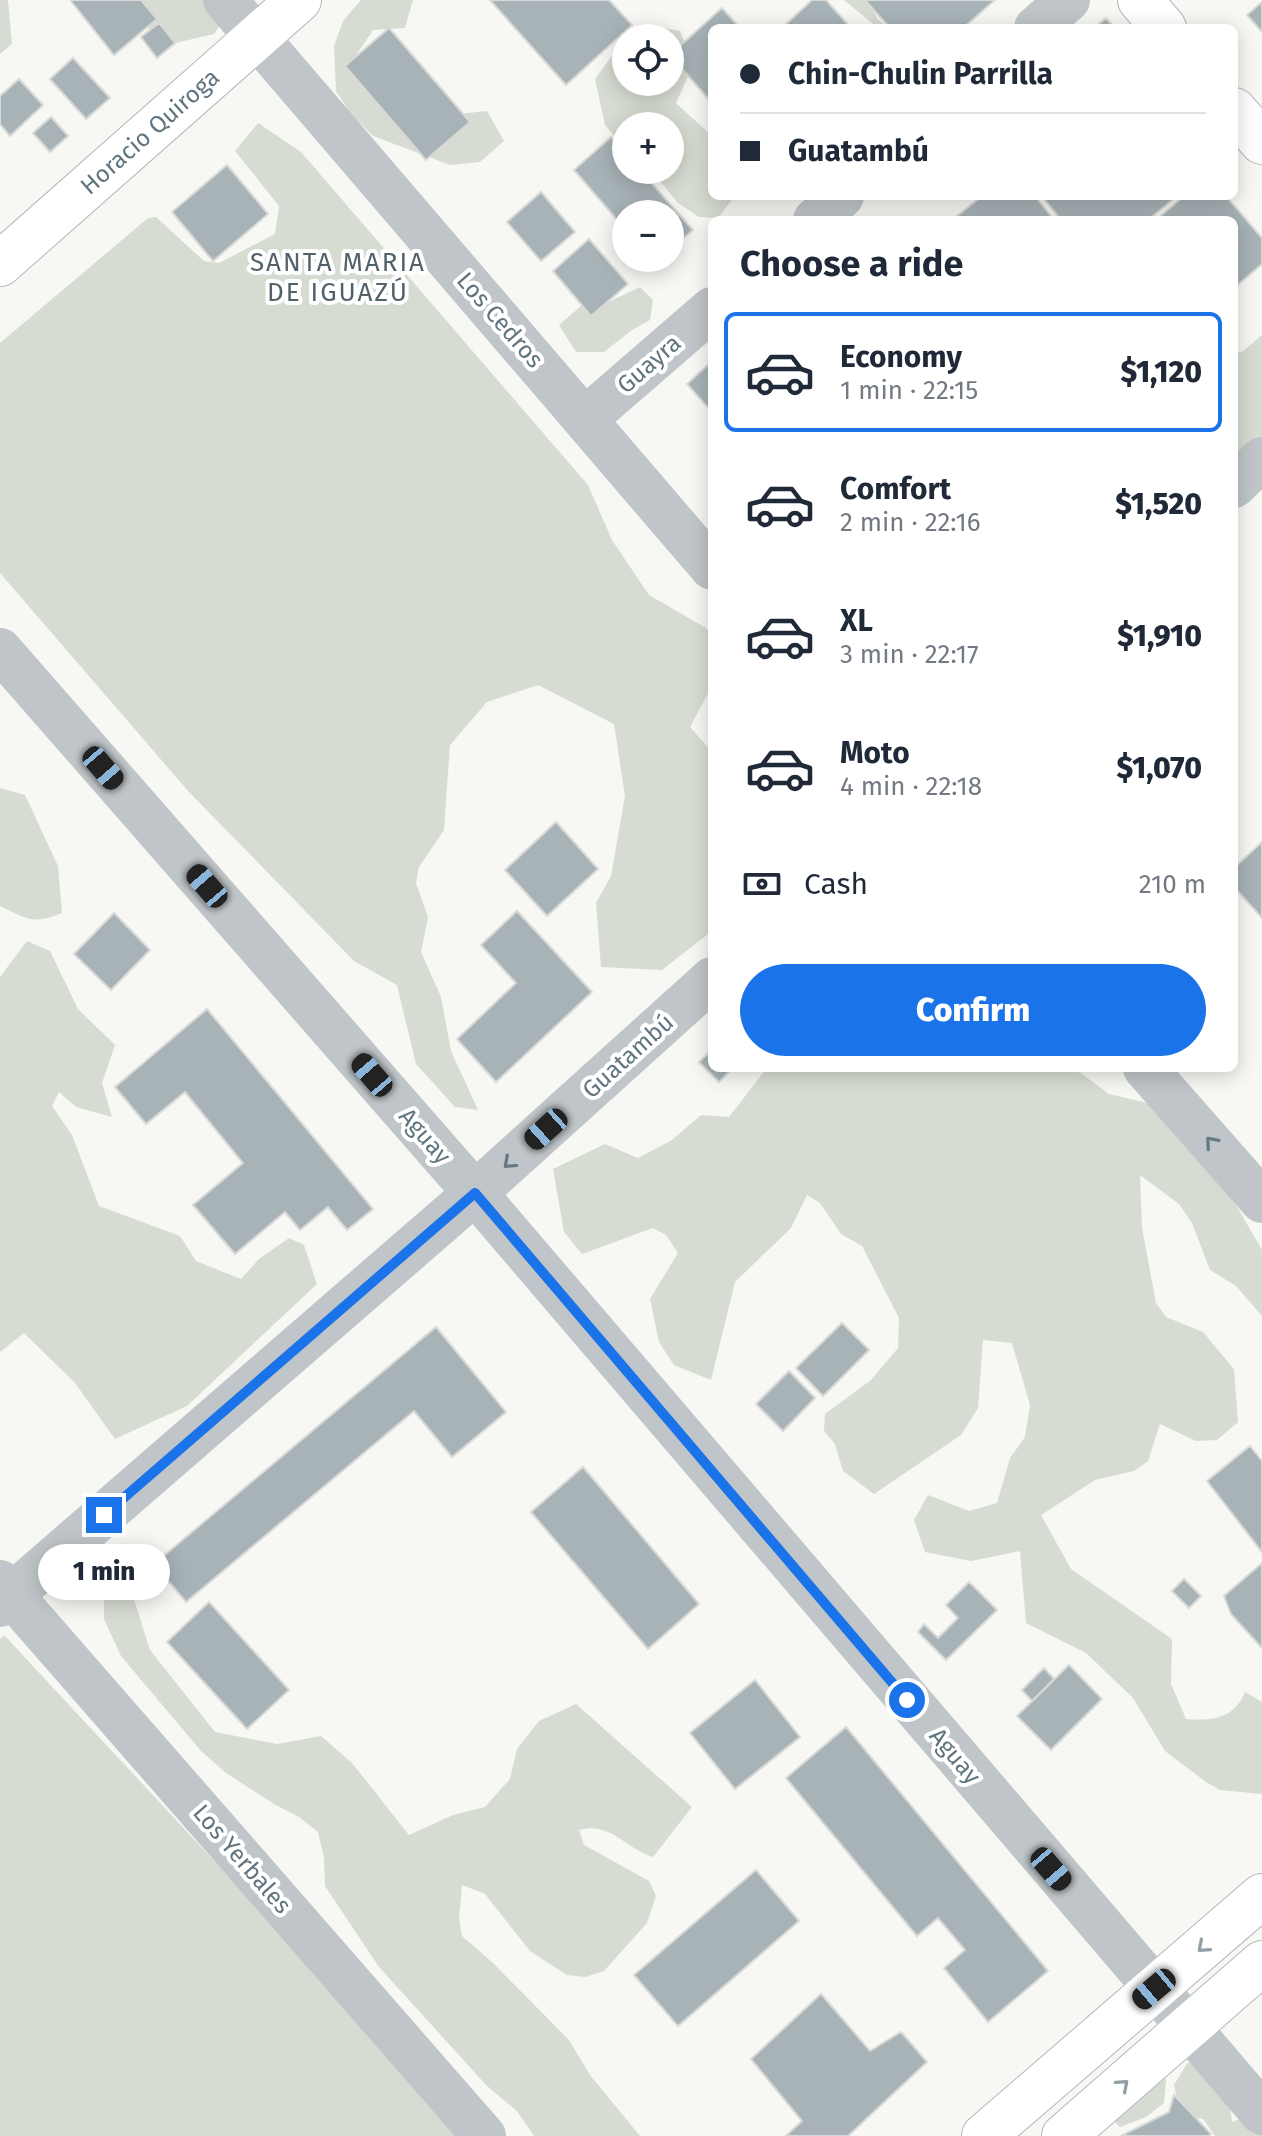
<!DOCTYPE html>
<meta charset="utf-8">
<style>
:root{--surface:#fff;--page:#f6f6f7;--text:#1f2937;--muted:#747a83;--line:#e0e1e3;--accent:#1a73e8}
body{margin:0;font-family:"Fira Sans",sans-serif;background:var(--page);color:var(--text);height:100vh;display:flex;flex-direction:column;font-size:30px;white-space:nowrap}
*{box-sizing:border-box;margin:0}
p{font-size:26px;color:var(--muted)}
.icon{flex:none;width:44px;height:44px;fill:none;stroke:currentColor;stroke-width:2;stroke-linecap:round;stroke-linejoin:round}
.map{position:relative;flex:1;overflow:hidden}
.panel{position:absolute;left:708px;top:216px;width:530px;height:856px;display:flex;flex-direction:column;background:var(--surface);border-radius:12px;box-shadow:0 4px 20px #0003}
.panel>*{flex:none}
.hud{position:absolute;left:708px;top:24px;width:530px;height:176px;border-radius:12px;box-shadow:0 4px 20px #0003;display:grid;align-content:center;height:176px;padding:0 32px;background:var(--surface)}
.buttons{position:absolute;left:612px;top:24px;display:grid;gap:16px}
.buttons a{display:grid;place-items:center;width:72px;height:72px;border-radius:50%;background:var(--surface);box-shadow:0 4px 20px #0003;font-size:40px}
.end{position:absolute;width:36px;height:36px;margin:-18px;border:10px solid #1a73e8;background:#fff;box-shadow:0 0 0 4px #fff}
.from{border-radius:50%}
.bubble{position:absolute;height:56px;border-radius:28px;background:var(--surface);box-shadow:0 4px 20px #0003;font-size:26px;font-weight:800;line-height:56px;text-align:center}
.car{position:absolute;width:24px;height:48px;margin:-24px -12px;border-radius:10px;box-shadow:0 0 6px 2px #0007;background:linear-gradient(#222 24%,#8ab4d8 0 40%,#222 0 76%,#8ab4d8 0 86%,#222 0)}
.hud b{display:flex;align-items:center;gap:28px;height:76px;font-size:30px}
.hud b+b{border-top:2px solid var(--line)}
.hud i{width:20px;height:20px;background:var(--text)}
ul{padding:0;list-style:none}
li{display:flex;align-items:center;gap:24px;height:120px;margin:0 16px 12px;padding:0 16px;border:4px solid transparent;border-radius:12px}
li div{flex:1}
li b{display:block;font-size:30px}
li em{font-style:normal;font-weight:800}
li.current{border-color:var(--accent)}
li>.icon{width:72px;height:72px;stroke-width:1.5}
h2{padding:0 32px;font-size:36px;line-height:96px}
.pay{display:flex;align-items:center;gap:20px;height:88px;padding:0 32px;font-size:30px}
.pay p{margin-inline-start:auto}
.button{display:flex;gap:16px;margin-top:auto;padding:16px 32px}
.button a{flex:1;height:92px;border-radius:48px;background:var(--accent);color:#fff;font-size:32px;font-weight:800;line-height:92px;text-align:center}
.map>svg:first-child{display:block}
</style>
<div class="map">
<svg width="1262" height="2136" viewBox="0 0 1262 2136">
<rect width="100%" height="100%" fill="#f7f7f3"/>
<!-- green -->
<path fill="#d7dcd2" d="M0,0H8L12,44L0,54Z
M137,0H238L214,34L167,45L149,30Z
M361,0H413L405,28L373,30L353,60L440,116L487,111L504,141L480,162L450,165L373,136L350,113L336,91L334,46L343,21Z
M844,0H869L877,18L888,28H878Z
M652,26L680,31L693,65L676,103L712,136V196H735L718,218L699,217L678,203L651,170H670V126H626V150L605,125L595,79L617,49L626,43V82H670V38H634Z
M258,123L301,152L588,485L612,540L649,595L706,628L712,637V686L690,727L712,752V931L662,970L601,967L596,903L611,876L625,796L614,724L538,685L487,702L450,745L444,830L419,867L416,883L428,917L421,952L441,997L451,1051L478,1110L455,1107L416,1064L397,985L354,961L189,792L0,573V343L148,218L156,217L204,261L219,263L275,234L279,206L235,151Z
M640,287L653,300L650,320L632,330L604,352H576L559,325L581,306H600Z
M1262,335V443L1234,454V352H1242Z
M0,788L25,795L58,866L62,913C32,925 27,919 0,906Z
M27,941L50,951L78,1009L115,1045L102,1083L112,1117L76,1107L59,1092L52,1106L72,1135L99,1206L180,1236L196,1261L241,1279L259,1259L289,1238L304,1245L317,1284L187,1406L115,1439L75,1383L24,1333L0,1352V977Z
M767,1068H1074L1109,1094L1147,1103L1191,1146L1236,1205L1262,1250V1316L1236,1286L1210,1270L1192,1223L1179,1204L1140,1175L1142,1228L1156,1303L1166,1317L1203,1332L1234,1369L1238,1422L1217,1440L1196,1441L1160,1424L1148,1461L1134,1471L1095,1480L1041,1515L1071,1569L1172,1639L1171,1684L1186,1719C1212,1721 1234,1719 1245,1692L1262,1702V1794L1220,1790L1206,1782L1165,1751L1133,1698L1086,1653L1026,1623L1020,1551L971,1561L925,1552L914,1520L928,1495L969,1511L997,1503L1010,1458L1025,1437L1030,1405L1012,1343L983,1340L978,1408L961,1435L874,1494L843,1471L835,1444L824,1431L825,1414L871,1380L898,1348L899,1318L862,1246L841,1234L820,1203L807,1195L791,1228L735,1282L711,1380L674,1365L659,1342L650,1299L678,1253L666,1235L653,1228L582,1254L564,1232L553,1169L605,1144L638,1158L672,1140L701,1115L729,1117Z
M112,1582L127,1585L132,1593L150,1650L215,1732L277,1744L321,1736L352,1763L409,1835L453,1815L485,1807L510,1779L517,1749L539,1721L576,1704L692,1807L653,1857C625,1848 610,1821 579,1830L584,1845L649,1881L656,1896L647,1923L604,1971L585,1977L567,1975L530,1951L485,1894L462,1885L459,1919L462,1936L493,1963L569,2040L590,2075L640,2136H534L517,2111L487,2086L379,1967L325,1886L324,1858L318,1832L299,1817L274,1804L226,1773L201,1751L121,1656L104,1619V1595Z
M4,1635L470,2136H0V1639Z
M1149,2058L1166,2080L1164,2103L1146,2117L1120,2127L1095,2101Z
M1188,2062C1226,2078 1229,2081 1232,2122L1247,2116L1262,2128V2136H1215L1203,2119L1180,2115L1174,2085Z"/>
<!-- building -->
<path fill="#a8b3b7" stroke="#d8d8d6" stroke-width="2" d="M72,0H141L157,19L114,55L71,1Z
M490,0H609L632,25L566,85Z
M812,0H826L851,28H782Z
M865,0H995L963,28H890Z
M1262,2V32L1247,15Z
M722,8L740,28H712V103L670,55Z
M1106,18L1115,28H1094Z
M159,23L175,43L157,58L141,37Z
M389,28L470,122L426,160L345,66Z
M73,58L110,98L86,119L50,79Z
M19,79L43,105L10,136L0,124V96Z
M51,117L68,136L50,152L33,133Z
M611,137L626,154V170H640L693,230L670,250V214H626V230L574,170Z
M227,165L268,214L213,261L172,212Z
M541,192L575,232L541,261L507,222Z
M982,196H1035L1054,220H952Z
M1048,196H1177L1148,220H1061L1044,199Z
M1184,196H1226L1262,238V264L1234,288V220H1156Z
M589,239L628,284L591,316L553,271Z
M712,361V412L687,384Z
M556,822L598,869L547,916L505,870Z
M1262,842V918L1234,887V868Z
M517,911L592,992L496,1082L457,1039L516,983L481,945Z
M114,913L150,950L111,990L74,954Z
M207,1009L373,1209L347,1230L328,1207L300,1230L285,1212L235,1254L193,1205L243,1163L185,1092L146,1124L115,1087Z
M712,1050V1068H733L719,1082L699,1062Z
M842,1323L869,1350L823,1396L796,1368Z
M436,1327L506,1412L452,1457L414,1411L186,1602L154,1564Z
M789,1371L815,1398L783,1431L756,1404Z
M1250,1446L1262,1461V1552L1207,1481Z
M583,1467L699,1604L648,1649L531,1512Z
M1262,1563V1648L1231,1614L1224,1596Z
M1184,1579L1201,1596L1189,1608L1172,1591Z
M969,1582L997,1610L946,1660L918,1632L924,1624L938,1638L958,1618L946,1605Z
M209,1602L289,1690L247,1729L167,1642Z
M1069,1665L1102,1699L1051,1750L1017,1716Z
M1044,1668L1054,1679L1032,1701L1022,1690Z
M755,1680L800,1737L735,1789L690,1733Z
M846,1727L1048,1971L988,2022L944,1968L965,1950L938,1918L917,1936L786,1778Z
M756,1870L799,1921L678,2026L634,1975Z
M821,1994L870,2051L901,2032L927,2062L848,2136H786L802,2121L751,2059Z
M1174,2095L1211,2134L1208,2136H1121L1169,2112Z"/>
<g fill="none" stroke-linecap="round" stroke-linejoin="round">
<!-- secondary casing -->
<g stroke="#b1b9bd" stroke-width="46">
<g id="secondary">
<path d="M1140,0L1164,28"/>
<path d="M1234,110L1262,142"/>
<path id="s1" d="M0,264L299,0"/>
<path d="M984,2136L1262,1896"/>
<path d="M1064,2136L1262,1963"/>
</g>
</g>
<!-- minor -->
<path stroke="#bfc5c8" stroke-width="44" d="M225,0L712,568
M1036,28L1068,0
M815,220L842,196
M585,419L712,309
M1234,486L1262,459
M0,650L475,1193L1262,2113
M1145,1068L1262,1201
M0,1582L484,2136
M0,1605L475,1193L712,979"/>
<!-- secondary -->
<use href="#secondary" stroke="#fff" stroke-width="44"/>
</g>
<!-- one-way arrows -->
<defs><path id="oneway-chevron" d="M-2-3.5L2.5 0L-2 3.5" fill="none" stroke-width="1.6" stroke-linecap="round" stroke-linejoin="round" transform="scale(2)"/></defs>
<g stroke="#657984">
<use href="#oneway-chevron" transform="translate(1211 1142) rotate(-131)"/>
<use href="#oneway-chevron" transform="translate(509 1163) rotate(138)"/>
</g>
<g stroke="#909ea6">
<use href="#oneway-chevron" transform="translate(1203 1947) rotate(139)"/>
<use href="#oneway-chevron" transform="translate(1123 2085) rotate(-41)"/>
</g>
<g fill="none" stroke-linecap="round" stroke-linejoin="round">
<!-- route -->
<path stroke="#1a73e8" stroke-width="10" d="M104,1515L475,1193L907,1700"/>
</g>
<g text-anchor="middle" stroke-width="8" stroke-linejoin="round" paint-order="stroke">
<!-- street labels -->
<g font-size="24" fill="#607580" stroke="#fff">
<text dy="8" stroke="none"><textPath href="#s1" startOffset="200">Horacio Quiroga</textPath></text>
<text transform="translate(500 320) rotate(49)" y="8">Los Cedros</text>
<text transform="translate(649 364) rotate(-41)" y="8">Guayra</text>
<text transform="translate(628 1056) rotate(-42)" y="8">Guatambú</text>
<text transform="translate(425 1136) rotate(49)" y="8">Aguay</text>
<text transform="translate(955 1756) rotate(50)" y="8">Aguay</text>
<text transform="translate(242 1859) rotate(49)" y="8">Los Yerbales</text>
</g>
<!-- neighbourhood labels -->
<g font-size="26" letter-spacing="2" fill="#52626b" stroke="#fff">
<text x="338" y="271">SANTA MARIA<tspan x="338" dy="30">DE IGUAZÚ</tspan></text>
</g>
</g>
</svg>
<div class="buttons">
<a><svg class="icon" aria-label="locate" viewBox="0 0 24 24"><circle cx="12" cy="12" r="6"/><path d="M12 2v4M12 18v4M2 12h4M18 12h4"/></svg></a>
<a>+</a>
<a>−</a>
</div>
<i class="end from" style="left:907px;top:1700px"></i>
<i class="end" style="left:104px;top:1515px"></i>
<div class="bubble" style="left:38px;top:1544px;width:132px">1 min</div>
<i class="car" style="left:103px;top:768px;rotate:139deg"></i>
<i class="car" style="left:207px;top:886px;rotate:319deg"></i>
<i class="car" style="left:372px;top:1075px;rotate:319deg"></i>
<i class="car" style="left:546px;top:1129px;rotate:228deg"></i>
<i class="car" style="left:1051px;top:1869px;rotate:139deg"></i>
<i class="car" style="left:1154px;top:1989px;rotate:230deg"></i>
<div class="hud">
<b><i class="from"></i>Chin-Chulin Parrilla</b>
<b><i></i>Guatambú</b>
</div>
<section class="panel">
<h2>Choose a ride</h2>
<ul>
<li class="current"><svg class="icon" aria-label="car" viewBox="0 0 24 24"><path d="M5 17H2v-5l4-1 3-4h7l3 4 3 1v5h-3M9 17h6M6 11h13"/><circle cx="7" cy="17" r="2"/><circle cx="17" cy="17" r="2"/></svg><div><b>Economy</b><p>1 min · 22:15</p></div><em>$1,120</em></li>
<li><svg class="icon" aria-label="car" viewBox="0 0 24 24"><path d="M5 17H2v-5l4-1 3-4h7l3 4 3 1v5h-3M9 17h6M6 11h13"/><circle cx="7" cy="17" r="2"/><circle cx="17" cy="17" r="2"/></svg><div><b>Comfort</b><p>2 min · 22:16</p></div><em>$1,520</em></li>
<li><svg class="icon" aria-label="car" viewBox="0 0 24 24"><path d="M5 17H2v-5l4-1 3-4h7l3 4 3 1v5h-3M9 17h6M6 11h13"/><circle cx="7" cy="17" r="2"/><circle cx="17" cy="17" r="2"/></svg><div><b>XL</b><p>3 min · 22:17</p></div><em>$1,910</em></li>
<li><svg class="icon" aria-label="car" viewBox="0 0 24 24"><path d="M5 17H2v-5l4-1 3-4h7l3 4 3 1v5h-3M9 17h6M6 11h13"/><circle cx="7" cy="17" r="2"/><circle cx="17" cy="17" r="2"/></svg><div><b>Moto</b><p>4 min · 22:18</p></div><em>$1,070</em></li>
</ul>
<div class="pay"><svg class="icon" aria-label="cash" viewBox="0 0 24 24"><path d="M3 7h18v10H3z"/><circle cx="12" cy="12" r="2"/></svg>Cash<p>210 m</p></div>
<div class="button"><a>Confirm</a></div>
</section>
</div>
